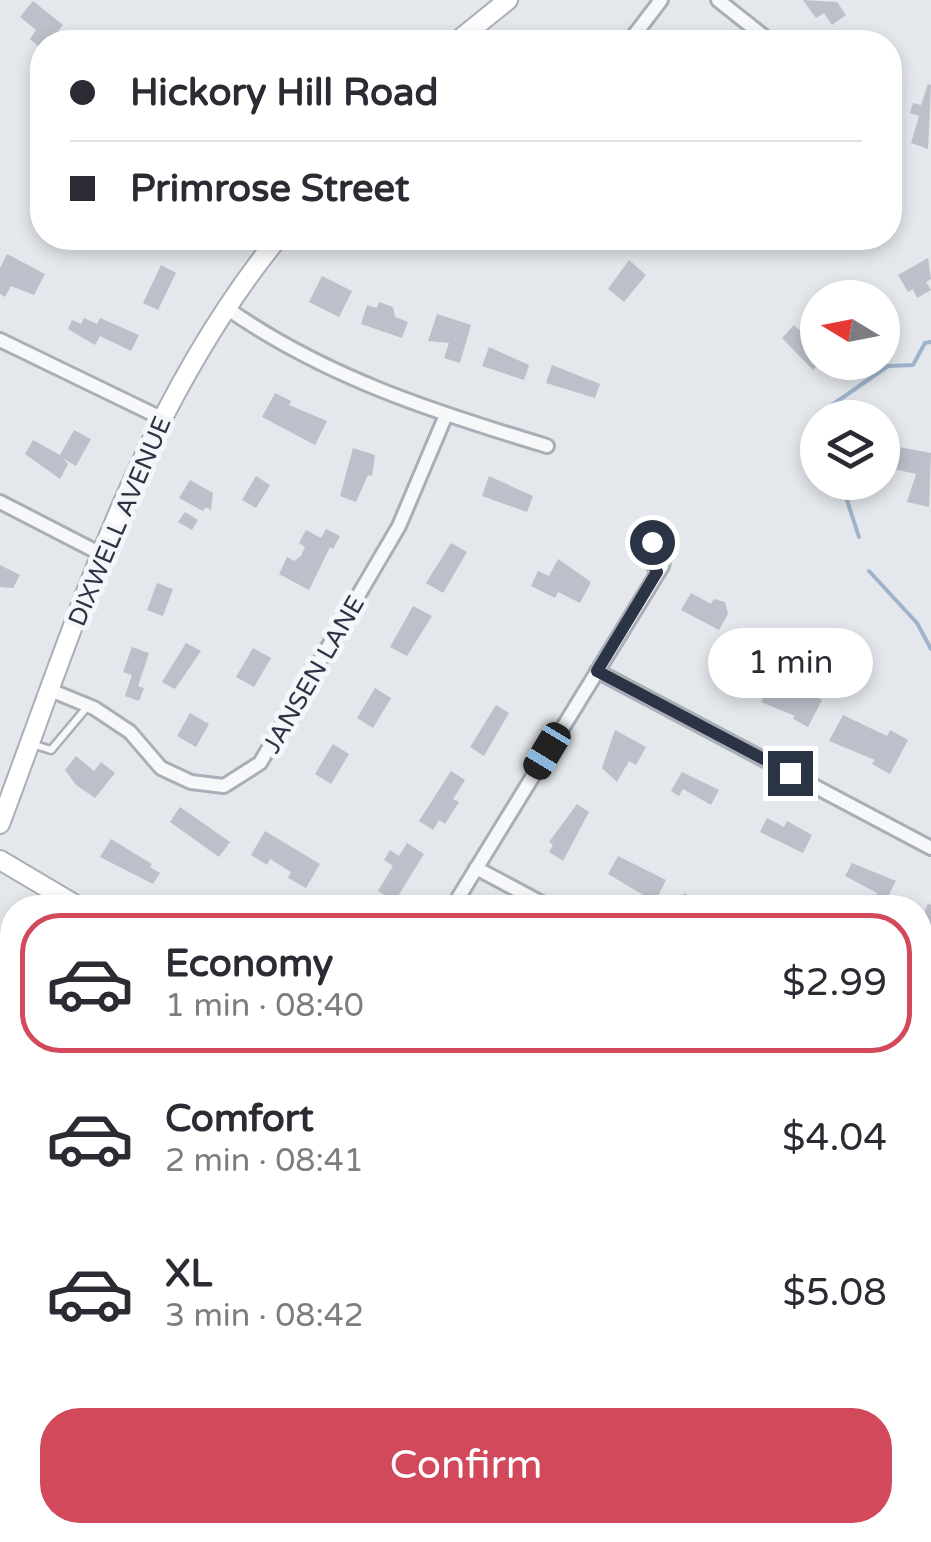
<!DOCTYPE html>
<meta charset="utf-8">
<style>
:root{--surface:#fff;--page:#f2f2f3;--text:#2b2b33;--muted:#7c7c81;--line:#e1e1e2;--accent:#d1495b}
body{margin:0;font-family:"Varela Round",sans-serif;background:var(--page);color:var(--text);height:100vh;display:flex;flex-direction:column;font-size:38px;white-space:nowrap}
*{box-sizing:border-box;margin:0}
p{font-size:32px;color:var(--muted)}
.icon{flex:none;width:55px;height:55px;fill:none;stroke:currentColor;stroke-width:2;stroke-linecap:round;stroke-linejoin:round}
.map{position:relative;flex:1;overflow:hidden}
.drawer{position:absolute;left:0px;top:895px;width:932px;height:648px;display:flex;flex-direction:column;background:var(--surface);border-radius:40px 40px 0 0;box-shadow:0 5px 15px #0003}
.drawer>*{flex:none}
.banner{position:absolute;left:30px;top:30px;width:872px;height:220px;border-radius:40px;box-shadow:0 5px 15px #0003;display:grid;align-content:center;height:220px;padding:0 40px;background:var(--surface)}
.needle{width:65px;rotate:280deg}
.fabs{position:absolute;left:800px;top:280px;display:grid;gap:20px}
.fabs a{display:grid;place-items:center;width:100px;height:100px;border-radius:50%;background:var(--surface);box-shadow:0 5px 15px #0003;font-size:50px}
.end{position:absolute;width:45px;height:45px;margin:-22px;border:12px solid #2b3445;background:#fff;box-shadow:0 0 0 5px #fff}
.from{border-radius:50%}
.bubble{position:absolute;height:70px;border-radius:35px;background:var(--surface);box-shadow:0 5px 15px #0003;font-size:32px;font-weight:600;line-height:70px;text-align:center}
.car{position:absolute;width:30px;height:60px;margin:-30px -15px;border-radius:12px;box-shadow:0 0 8px 2px #0007;background:linear-gradient(#222 24%,#8ab4d8 0 40%,#222 0 76%,#8ab4d8 0 86%,#222 0)}
.banner b{display:flex;align-items:center;gap:35px;height:95px;font-size:38px}
.banner b+b{border-top:2px solid var(--line)}
.banner i{width:25px;height:25px;background:var(--text)}
ul{padding:18px 0 0;list-style:none}
li{display:flex;align-items:center;gap:30px;height:140px;margin:0 20px 15px;padding:0 20px;border:5px solid transparent;border-radius:40px}
li div{flex:1}
li b{display:block;font-size:38px}
li em{font-style:normal;font-weight:600}
li.selected{border-color:var(--accent)}
li>.icon{width:90px;height:90px;stroke-width:1.5}
.cta{display:flex;gap:20px;margin-top:auto;padding:20px 40px}
.cta a{flex:1;height:115px;border-radius:40px;background:var(--accent);color:#fff;font-size:40px;font-weight:600;line-height:115px;text-align:center}
.map>svg:first-child{display:block}
</style>
<div class="map">
<svg width="931" height="1542" viewBox="0 0 931 1542">
<rect width="100%" height="100%" fill="#e4e7ec"/>
<g fill="none" stroke-linecap="round" stroke-linejoin="round">
<!-- stream -->
<path stroke="#9fb4cc" stroke-width="4" d="M830,418L832,405L888,366L913,365L925,343L931,342
M841,482L859,537
M869,571L917,623L931,649"/>
</g>
<!-- building -->
<path fill="#bbc0ca" d="M803,0L837,2L846,15L832,25L824,13L816,18Z
M33,1L63,25L49,42H42V49L30,39L36,30L20,17Z
M928,84L931,85L928,149L911,143L919,116L910,113L913,103L921,105Z
M181,238H201L195,250L179,243Z
M7,254L45,274L34,295L11,286L5,297L0,294V268Z
M928,258L931,279L926,282L931,290L917,298L913,289L908,292L898,275Z
M629,260L646,275L624,302L608,289Z
M161,265L176,273L158,310L143,303Z
M322,276L352,291L339,317L309,302Z
M379,302L393,307L395,317L408,322L402,338L361,324L367,305L377,308Z
M437,314L471,325L460,363L444,358L449,343L428,341Z
M84,318L97,324L100,318L139,335L131,351L100,336L95,345L68,329L72,320L81,324Z
M794,325L813,343L818,339L820,362L813,370L782,338Z
M489,347L529,365L524,380L482,366Z
M552,365L600,384L595,398L546,383Z
M275,393L291,401L289,405L327,421L315,445L262,417Z
M74,430L91,439L76,466L64,459L68,464L60,479L25,454L33,440L60,455Z
M899,447L931,453L929,507L907,502L916,474L894,469Z
M353,448L375,455L372,476L368,475L356,502L340,496Z
M256,476L270,485L256,508L242,500Z
M489,476L533,496L527,512L482,496Z
M190,480L213,493L211,510L206,507L203,511L179,498Z
M185,512L198,520L192,530L178,522Z
M326,529L340,536L333,549L330,547L309,590L279,574L287,557L294,561L301,556L305,547L299,543L306,530L321,538Z
M451,543L467,552L443,593L426,583Z
M558,559L591,582L580,603L558,592L555,598L531,586L538,571L549,576Z
M0,565L20,575L13,588L0,587Z
M157,583L173,589L163,616L147,610Z
M691,593L711,604L714,599L725,602L728,614L719,630L681,610Z
M413,606L432,616L407,656L390,647Z
M186,643L201,651L175,689L162,682Z
M132,647L149,653L138,686L144,688L139,701L125,696L132,675L123,672Z
M253,648L271,658L254,687L236,677Z
M778,680L822,700L808,727L793,719L795,716L761,702L771,683L775,686Z
M375,688L391,698L373,728L357,718Z
M496,705L509,713L484,756L470,747Z
M190,713L209,724L196,747L177,736Z
M843,715L887,736L890,730L908,740L890,774L872,764L875,760L829,741Z
M615,730L646,747L636,765L629,761L617,782L602,768Z
M333,744L349,754L331,784L315,774Z
M76,756L94,771L101,762L115,773L95,798L76,785L65,770Z
M451,771L465,780L453,799L459,802L445,824L439,820L433,830L419,821Z
M682,772L719,790L711,805L683,789L679,796L671,791Z
M577,804L589,812L563,861L549,852L553,845L549,842Z
M180,807L230,842L219,857L170,822Z
M767,818L784,827L787,821L812,835L803,853L760,832Z
M265,831L320,864L306,888L288,878L291,872L270,859L267,865L251,855Z
M111,839L152,864L150,867L160,873L153,884L100,857Z
M407,843L424,854L395,901L378,891L393,866L384,860L390,850L399,856Z
M618,856L666,880L655,902L608,874Z
M852,863L896,881L882,908H869L877,893L845,876Z
M684,893L712,908H677Z
M928,903L931,905V929L920,924Z
M4,1186L12,1194V1222L6,1229L0,1224Z
M931,1274V1309L920,1303V1276L927,1280Z
M3,1327L8,1332L12,1328V1352L0,1339Z
M920,1431L931,1437V1459L920,1453Z
M199,1530H223L226,1533L222,1542H211Z
M436,1530H460L456,1535L461,1540L442,1542Z
M565,1530H592L584,1542H566L559,1537Z
M736,1530H748L756,1542H735L730,1534Z
M804,1530H825L836,1533L834,1542H801Z"/>
<g fill="none" stroke-linecap="round" stroke-linejoin="round">
<!-- lane casing -->
<g stroke="#a9aeb7" stroke-width="11">
<path id="lane" d="M32,744L51,750L88,706"/>
</g>
<!-- street casing -->
<g stroke="#a9aeb7" stroke-width="18">
<path id="street" d="M718,0L771,42
M629,42L661,0
M228,309C325,377 434,412 547,446
M0,340L161,418
M0,502L101,554
M597,671L931,848
M50,690L94,708L130,732L161,768L191,782L224,786L260,763L399,526L446,415
M476,868L551,908
M452,908L662,566L666,549L652,541L648,554L657,572
M920,1106L931,1112
M0,1128L12,1136
M0,1392L12,1406
M142,1530L155,1542
M500,1542L513,1530"/>
</g>
<!-- secondary casing -->
<g stroke="#a9aeb7" stroke-width="22">
<path id="secondary" d="M456,42L508,0
M0,824C76,622 140,408 278,238
M0,860L81,908
M920,1372L931,1379"/>
</g>
<!-- lane -->
<use href="#lane" stroke="#f7f8fa" stroke-width="6"/>
<!-- street -->
<use href="#street" stroke="#f7f8fa" stroke-width="12"/>
<!-- secondary -->
<use href="#secondary" stroke="#fff" stroke-width="18"/>
</g>
<g fill="none" stroke-linecap="round" stroke-linejoin="round">
<!-- route -->
<path stroke="#2b3445" stroke-width="12" d="M652,542L648,554L657,572L597,671L790,773"/>
</g>
<g text-anchor="middle" stroke-width="10" stroke-linejoin="round" paint-order="stroke">
<!-- street labels -->
<g font-size="25" fill="#2b3445" stroke="#f4f6f9">
<text transform="translate(119 521) rotate(-67)" y="9">DIXWELL AVENUE</text>
<text transform="translate(313 674) rotate(-60)" y="9">JANSEN LANE</text>
</g>
</g>
</svg>
<div class="fabs">
<a><svg class="needle" viewBox="-14 -14 28 28"><path d="M0-13l5 13h-10z" fill="#e53935"/><path d="M0 13l5-13h-10z" fill="#7c7c81"/></svg></a>
<a><svg class="icon" aria-label="layers" viewBox="0 0 24 24"><path d="M12 4l9 5-9 5-9-5zM3 14l9 5 9-5"/></svg></a>
</div>
<i class="end from" style="left:652px;top:542px"></i>
<i class="end" style="left:790px;top:773px"></i>
<div class="bubble" style="left:708px;top:628px;width:165px">1 min</div>
<i class="car" style="left:547px;top:751px;rotate:211deg"></i>
<div class="banner">
<b><i class="from"></i>Hickory Hill Road</b>
<b><i></i>Primrose Street</b>
</div>
<section class="drawer">
<ul>
<li class="selected"><svg class="icon" aria-label="car" viewBox="0 0 24 24"><path d="M5 17H2v-5l4-1 3-4h7l3 4 3 1v5h-3M9 17h6M6 11h13"/><circle cx="7" cy="17" r="2"/><circle cx="17" cy="17" r="2"/></svg><div><b>Economy</b><p>1 min · 08:40</p></div><em>$2.99</em></li>
<li><svg class="icon" aria-label="car" viewBox="0 0 24 24"><path d="M5 17H2v-5l4-1 3-4h7l3 4 3 1v5h-3M9 17h6M6 11h13"/><circle cx="7" cy="17" r="2"/><circle cx="17" cy="17" r="2"/></svg><div><b>Comfort</b><p>2 min · 08:41</p></div><em>$4.04</em></li>
<li><svg class="icon" aria-label="car" viewBox="0 0 24 24"><path d="M5 17H2v-5l4-1 3-4h7l3 4 3 1v5h-3M9 17h6M6 11h13"/><circle cx="7" cy="17" r="2"/><circle cx="17" cy="17" r="2"/></svg><div><b>XL</b><p>3 min · 08:42</p></div><em>$5.08</em></li>
</ul>
<div class="cta"><a>Confirm</a></div>
</section>
</div>
